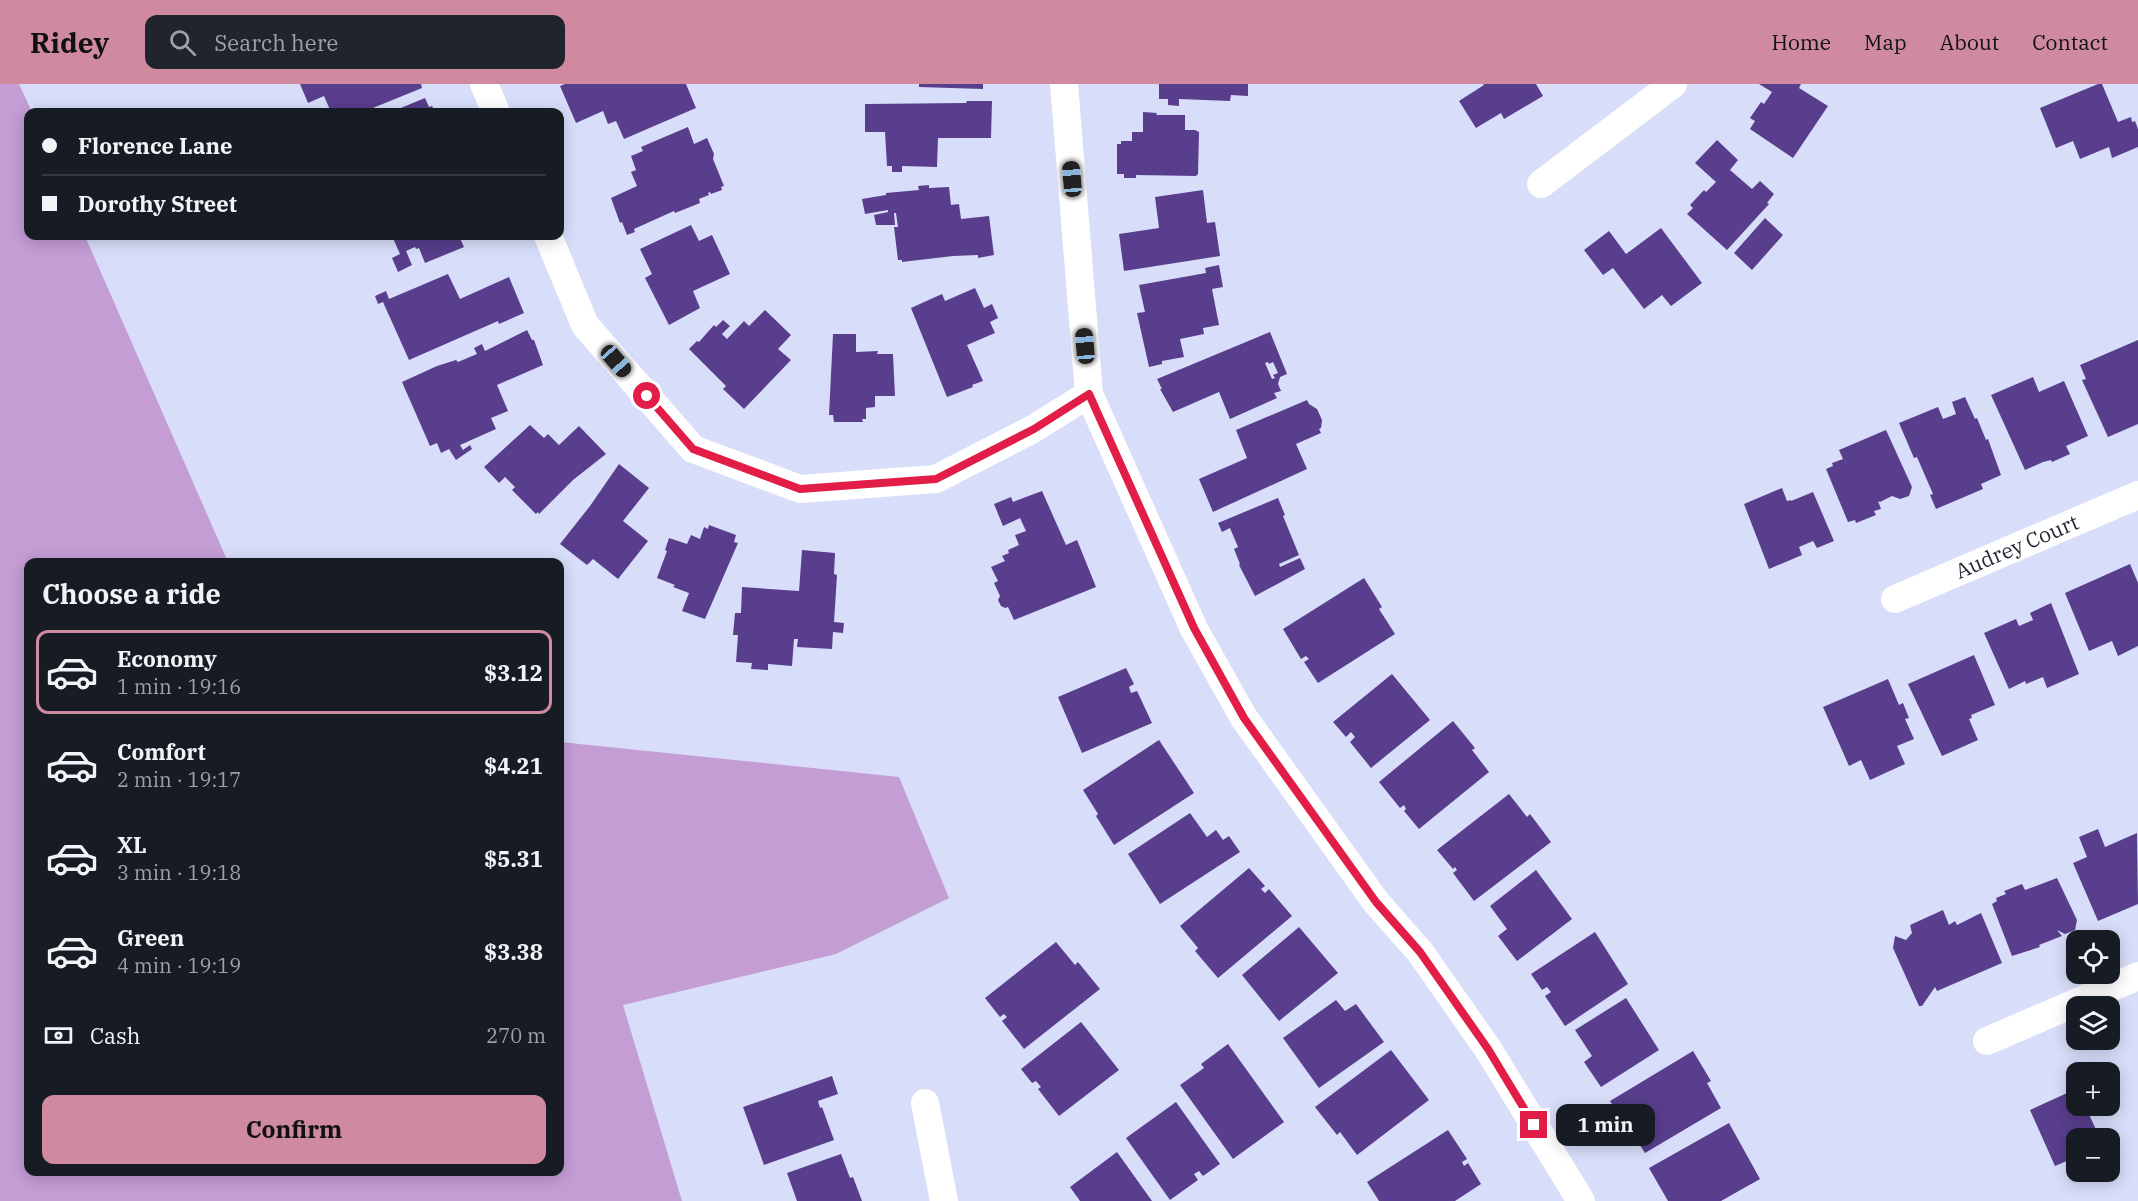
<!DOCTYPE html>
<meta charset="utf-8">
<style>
:root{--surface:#171b24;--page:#20242c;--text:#f1f3f6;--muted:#9ea1a6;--line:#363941;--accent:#cf8a9f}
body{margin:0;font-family:"IBM Plex Serif",serif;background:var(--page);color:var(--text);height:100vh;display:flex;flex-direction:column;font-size:22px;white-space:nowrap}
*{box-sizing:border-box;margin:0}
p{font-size:20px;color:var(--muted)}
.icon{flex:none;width:33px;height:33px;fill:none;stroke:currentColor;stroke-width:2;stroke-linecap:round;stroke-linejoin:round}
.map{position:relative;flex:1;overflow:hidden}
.side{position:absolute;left:24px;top:474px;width:540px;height:618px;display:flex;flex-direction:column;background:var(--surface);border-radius:12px;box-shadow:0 3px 15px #0003}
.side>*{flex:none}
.guide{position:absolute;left:24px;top:24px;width:540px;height:132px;border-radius:12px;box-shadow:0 3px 15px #0003;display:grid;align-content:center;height:132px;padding:0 18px;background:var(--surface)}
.tools{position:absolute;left:2066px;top:846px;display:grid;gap:12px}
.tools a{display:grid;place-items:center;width:54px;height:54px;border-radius:12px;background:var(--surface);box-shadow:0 3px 15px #0003;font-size:30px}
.end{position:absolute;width:27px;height:27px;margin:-14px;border:8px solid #e11d48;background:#fff;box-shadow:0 0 0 3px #fff}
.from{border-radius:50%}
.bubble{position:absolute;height:42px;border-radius:12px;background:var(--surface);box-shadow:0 3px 15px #0003;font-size:20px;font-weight:700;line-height:42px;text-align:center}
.car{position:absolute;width:18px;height:36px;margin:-18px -9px;border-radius:8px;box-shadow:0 0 4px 2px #0007;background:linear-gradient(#222 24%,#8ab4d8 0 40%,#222 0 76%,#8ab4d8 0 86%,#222 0)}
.guide b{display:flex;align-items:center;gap:21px;height:57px;font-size:22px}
.guide b+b{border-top:2px solid var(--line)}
.guide i{width:15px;height:15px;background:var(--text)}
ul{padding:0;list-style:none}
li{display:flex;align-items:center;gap:18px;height:84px;margin:0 12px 9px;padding:0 6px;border:3px solid transparent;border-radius:12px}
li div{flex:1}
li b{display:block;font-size:22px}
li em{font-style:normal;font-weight:700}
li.selected{border-color:var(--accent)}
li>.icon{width:54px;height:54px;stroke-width:1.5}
h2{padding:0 18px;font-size:27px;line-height:72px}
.pay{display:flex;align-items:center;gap:15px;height:66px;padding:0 18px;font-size:22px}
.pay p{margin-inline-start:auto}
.action{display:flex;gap:12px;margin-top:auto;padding:12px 18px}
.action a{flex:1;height:69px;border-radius:12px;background:var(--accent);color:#111;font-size:24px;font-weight:700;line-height:69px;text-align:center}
header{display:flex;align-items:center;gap:36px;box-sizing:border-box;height:84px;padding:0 30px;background:var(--accent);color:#111}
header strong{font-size:28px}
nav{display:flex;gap:33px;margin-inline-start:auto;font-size:21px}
.search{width:420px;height:54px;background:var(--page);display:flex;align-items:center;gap:15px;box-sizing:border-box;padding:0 21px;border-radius:12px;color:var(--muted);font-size:22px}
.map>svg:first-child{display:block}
</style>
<header>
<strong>Ridey</strong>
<div class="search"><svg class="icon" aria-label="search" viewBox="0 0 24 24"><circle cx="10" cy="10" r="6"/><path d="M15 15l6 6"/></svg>Search here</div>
<nav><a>Home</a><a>Map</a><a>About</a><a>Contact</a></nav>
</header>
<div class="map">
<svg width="2138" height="1117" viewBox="0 0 2138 1117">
<rect width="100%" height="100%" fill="#d8defa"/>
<!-- green -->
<path fill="#c59dd5" d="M0,0H19L32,28H28V152H85L228,478H28V1088H560V658L899,693L949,814L836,870L623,921L682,1117H0Z"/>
<!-- building -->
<path fill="#583e8c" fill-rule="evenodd" d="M300,0H421L422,4L363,28H331L324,12L308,19Z
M565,0H686L696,24L624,55L616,37L608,40L603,27L576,39L560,2Z
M919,0H983V5L919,3Z
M1159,0H1248V12L1231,11L1230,17L1179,15V22L1168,21V15H1159Z
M1483,0H1536L1543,12L1504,35L1501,29L1476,44L1459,17L1484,1Z
M1759,0H1801L1799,4L1828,22L1793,74L1750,45L1755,37L1750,34L1761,18L1764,20L1772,8Z
M2098,0H2102L2118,38L2131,33L2132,38L2135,37L2138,45V63L2112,74L2109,63L2080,75L2073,57L2056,64L2040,24Z
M425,14L429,23L432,22L435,28H391Z
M967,17H992L991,54H938L937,83L902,82V88H892V82H887L885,48H865V20L966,19Z
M1143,28L1157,29L1156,31H1185V46H1195L1199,48L1198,90L1196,92L1136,91V94H1124V90H1117V60H1121V57H1132V48H1143Z
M688,43L694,60L707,54L714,70L713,75L724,102L721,103L722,106L711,110L710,108L708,109L709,111L699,115L700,119L675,129L674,127L665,131L634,145L635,148L627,151L622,138L620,139L611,114L637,102L631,88L636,86L631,72L643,67L641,63Z
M1717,56L1738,76L1730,86L1752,105L1760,97L1774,110L1767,119L1769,120L1727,166L1687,130L1693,124L1690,121L1704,106L1706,108L1716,98L1695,79Z
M929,101V104L949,103L951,121L959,120L961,135L989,132L994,171L978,174V171L953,172L902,178V176H898L894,143H898L896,129H894L895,141H876L874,131L888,128V126L865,130L862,115L886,111V109L919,106L918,102Z
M1203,106L1207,139L1215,138L1220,172L1124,187L1119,150L1159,144L1155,113Z
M1765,134L1783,151L1752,186L1734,169Z
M691,141L699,157L712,151L730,190L693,207L700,224L669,241L645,194L652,190L640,165Z
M1661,144L1702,199L1671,222L1662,211L1644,225L1613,184L1603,191L1584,166L1609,147L1626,170Z
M392,152H459L464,163L425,179L419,164L416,165L415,163L406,167L412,181L398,188L392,174L400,170Z
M1219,181L1223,203L1212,205L1219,241L1203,244L1204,250L1180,255L1184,273L1162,277V280L1149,283L1137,229L1145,228L1139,201L1206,189L1205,184Z
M448,190L460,215L509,193L524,229L499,240L498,237L409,276L383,218L378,220L375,212L386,207L389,215Z
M975,204L984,224L992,220L998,234L990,238L995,249L967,261L983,297L972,301L973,303L947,313L911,224L942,210L945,217Z
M765,226L791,251L778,265L791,276L744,325L723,305L726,302L689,265L697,257L699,258L714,241L716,243L723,236L730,242L722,250L727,255L744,237L749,242Z
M527,246L532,256H534L543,281L497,301L508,327L491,334L496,345L460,361L463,366L470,361L472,365L456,376L449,365L441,369L437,359L430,362L402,298L437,282L456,276L458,278L477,270L474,264L482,260L485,267Z
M1270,248L1287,290L1280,293L1278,300L1281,307L1274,309L1277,314L1230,335L1219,308L1173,328L1160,305H1162L1157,295ZM1268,278L1269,280L1273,278L1278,289L1273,291L1275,294L1272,295L1265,279Z
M833,250H856V268L878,267L877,270H893L895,312H875V323L866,324V335H862L863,338H834L833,331H829Z
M2138,256V340L2108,353L2082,296L2086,295L2080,281Z
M2033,293L2039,308L2064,297L2088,352L2066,362L2070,370L2052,378L2051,376L2043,378L2025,386L1991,311Z
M1965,313L1975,335L1977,334L1986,356L1988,355L2001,391L1981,400L1983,405L1936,425L1930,411L1933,410L1917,373L1914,374L1899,339L1938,323L1943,335L1956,330L1952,318Z
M1307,316L1309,320L1317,325L1322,336L1321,344L1319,345L1321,349L1296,360L1307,385L1213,428L1199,395L1247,374L1236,346Z
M530,341L544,354L548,350L559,361L579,342L606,370L573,396L539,430L538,428L536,430L512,406L515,403L505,393L499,399L484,383Z
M1886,346L1912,403L1909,412L1900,415L1892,412L1880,418L1878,417L1881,425L1874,427L1876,431L1856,439L1855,436L1848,438L1826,385L1833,382L1832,379L1843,375L1839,366Z
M619,380L649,404L623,437L648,457L618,495L593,475L587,481L560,460L590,422Z
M1782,404L1787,417L1791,416V417L1813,408L1834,457L1817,464L1813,457L1799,463L1802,471L1769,485L1744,420Z
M1042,407L1066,461L1077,456L1096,503L1014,536L1008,523L1005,524L1001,522L998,516L1000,512L994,499L998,497L991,483L1005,477L1002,472L1009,469L1008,466L1019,461L1015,451L1026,447L1020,434L1003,442L994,420L1011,413L1013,418Z
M1278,414L1285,431L1283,432L1299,471L1279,480L1280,483L1300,474L1305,485L1255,512L1239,481L1240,480L1234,465L1238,463L1230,444L1222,448L1218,439Z
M709,441L736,451L734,458L738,459L705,535L682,527L689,509L673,503L675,501L657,494L667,467L665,466L669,454L687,460L691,451L700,455L704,443L708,445Z
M802,466L835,469L834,490L837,491L834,538L844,539L843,549L833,548L832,565L797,563L798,555H794L792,582L768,580V586L751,585L752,579L736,578L738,551H733L735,529H741L742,503L799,507Z
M2130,480L2138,499V562L2118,572L2112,557L2089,567L2065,509Z
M1364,494L1382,523L1379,525L1395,550L1318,599L1304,578L1309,575L1306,572L1301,575L1283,545Z
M2051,519L2079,590L2047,604L2043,593L2026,600L2025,597L2009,605L1984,549L2016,535L2019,542L2033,536L2030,529Z
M1974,571L1995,621L1971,631L1972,634L1969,635L1978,656L1942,672L1908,600Z
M1126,584L1134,600L1129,603L1131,609L1137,607L1152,639L1082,669L1058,613Z
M1392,590L1430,636L1371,684L1350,658L1355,653L1351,648L1346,653L1333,638Z
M1888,595L1899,621L1903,619L1909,634L1905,635L1914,655L1897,662L1905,680L1870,696L1861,676L1849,682L1823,623Z
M1453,637L1475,664L1472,666L1489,688L1419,745L1404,727L1406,725L1404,721L1400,724L1379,698Z
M1159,656L1194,709L1114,761L1096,732L1098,730L1083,706Z
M1509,710L1527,733L1530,730L1551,758L1474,817L1453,789L1457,786L1455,783L1453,785L1437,766Z
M1190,729L1207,753L1216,746L1223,756L1229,752L1240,768L1160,820L1128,770Z
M2098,745L2105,763L2137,749L2138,820L2098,837L2073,779L2087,773L2079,753Z
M1249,784L1265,802L1261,805L1265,809L1269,805L1292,832L1218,894L1195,867L1198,864L1180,842Z
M1536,786L1572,835L1517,877L1498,852L1507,845L1490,822Z
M2057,794L2077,836L2075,846L2065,850L2057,846L2062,852L2039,861L2040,863L2012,872L1992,820L1997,817L1996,814L2006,810L2004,807L2022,800L2025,806Z
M1943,826L1949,841L1955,837L1957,841L1981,829L2002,879L1937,907L1935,903L1922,922H1919L1893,864L1895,852L1906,856L1912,849L1910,841Z
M1299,843L1338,889L1279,937L1242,891Z
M1595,848L1628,900L1565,942L1545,912L1551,908L1547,903L1542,906L1531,890Z
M1056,858L1075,881L1078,878L1100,905L1024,965L1002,937L1007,933L1004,930L1000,933L985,914Z
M1626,914L1659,966L1601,1003L1584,978L1592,972L1575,946Z
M1336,916L1345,927L1356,920L1384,958L1319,1004L1283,954Z
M1081,938L1119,986L1059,1032L1038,1005L1041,1003L1036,997L1032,999L1021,985Z
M1228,960L1284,1038L1233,1075L1180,1001L1204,984L1201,980Z
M1391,966L1429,1016L1357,1071L1340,1048L1337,1051L1315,1023Z
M1693,967L1711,997L1707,999L1721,1024L1645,1069L1632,1049L1635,1048L1633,1043L1628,1046L1610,1017Z
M832,992L838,1010L818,1017L820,1024L822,1023L834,1056L764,1081L743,1023Z
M2076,1005V1022H2085L2100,1054H2076V1073L2055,1082L2030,1026Z
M1176,1018L1220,1080L1203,1092L1199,1087L1194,1090L1198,1096L1170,1116L1126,1054Z
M1729,1039L1760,1095L1721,1117H1668L1649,1084Z
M1448,1046L1467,1075L1462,1078L1464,1082L1468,1079L1481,1100L1455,1117H1379L1367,1098Z
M1117,1068L1152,1117H1080L1070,1103Z
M841,1070L850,1094L853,1093L862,1117H797L787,1089Z"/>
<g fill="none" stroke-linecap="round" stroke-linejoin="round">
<!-- street -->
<path stroke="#fff" stroke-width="28" d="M484,0L496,28
M1064,0L1089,310L1194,545L1244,634L1376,818L1420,868L1488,965L1581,1117
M1541,100L1673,0
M548,152L585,241L693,365L800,405L936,395L1033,345L1089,310
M1895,515L2138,411
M1987,957L2138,892
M925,1019L944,1117"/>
</g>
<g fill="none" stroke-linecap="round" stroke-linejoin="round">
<!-- route -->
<path stroke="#e11d48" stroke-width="8" d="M647,312L693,365L800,405L936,395L1034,345L1089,310L1194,544L1244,634L1376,818L1420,868L1488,965L1534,1041"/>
</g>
<g text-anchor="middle" stroke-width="6" stroke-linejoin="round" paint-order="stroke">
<!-- street labels -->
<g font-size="21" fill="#262936" stroke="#fff">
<text transform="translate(2017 463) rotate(-23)" y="7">Audrey Court</text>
</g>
</g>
</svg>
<div class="tools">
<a><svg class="icon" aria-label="locate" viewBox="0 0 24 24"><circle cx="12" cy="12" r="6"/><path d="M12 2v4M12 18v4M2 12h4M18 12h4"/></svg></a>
<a><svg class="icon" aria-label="layers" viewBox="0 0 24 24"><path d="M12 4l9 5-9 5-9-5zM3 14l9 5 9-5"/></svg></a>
<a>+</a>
<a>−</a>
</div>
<i class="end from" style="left:647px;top:312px"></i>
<i class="end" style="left:1534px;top:1041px"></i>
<div class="bubble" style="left:1556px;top:1020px;width:99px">1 min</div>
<i class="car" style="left:1072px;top:95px;rotate:355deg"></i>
<i class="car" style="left:1085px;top:262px;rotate:355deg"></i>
<i class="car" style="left:616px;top:277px;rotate:139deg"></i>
<div class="guide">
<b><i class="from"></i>Florence Lane</b>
<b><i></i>Dorothy Street</b>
</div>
<section class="side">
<h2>Choose a ride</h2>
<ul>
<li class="selected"><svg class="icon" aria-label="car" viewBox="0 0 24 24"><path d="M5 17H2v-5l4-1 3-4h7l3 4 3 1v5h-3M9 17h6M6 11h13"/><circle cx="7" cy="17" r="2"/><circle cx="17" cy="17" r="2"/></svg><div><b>Economy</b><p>1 min · 19:16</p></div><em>$3.12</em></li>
<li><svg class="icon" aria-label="car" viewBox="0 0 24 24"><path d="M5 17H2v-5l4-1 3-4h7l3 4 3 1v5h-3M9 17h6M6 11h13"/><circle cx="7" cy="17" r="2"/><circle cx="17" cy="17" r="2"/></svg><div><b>Comfort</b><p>2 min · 19:17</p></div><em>$4.21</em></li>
<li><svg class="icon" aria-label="car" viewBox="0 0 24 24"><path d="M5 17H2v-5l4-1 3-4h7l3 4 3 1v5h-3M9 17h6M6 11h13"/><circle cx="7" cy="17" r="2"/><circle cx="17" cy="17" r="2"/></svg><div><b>XL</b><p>3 min · 19:18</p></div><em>$5.31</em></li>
<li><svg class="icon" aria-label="car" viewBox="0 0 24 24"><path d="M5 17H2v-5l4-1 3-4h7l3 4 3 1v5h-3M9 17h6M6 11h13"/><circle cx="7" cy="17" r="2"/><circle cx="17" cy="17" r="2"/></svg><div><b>Green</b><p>4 min · 19:19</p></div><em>$3.38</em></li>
</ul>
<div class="pay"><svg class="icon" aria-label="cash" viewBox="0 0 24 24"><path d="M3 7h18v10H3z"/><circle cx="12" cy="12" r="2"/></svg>Cash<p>270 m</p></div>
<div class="action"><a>Confirm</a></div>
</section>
</div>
